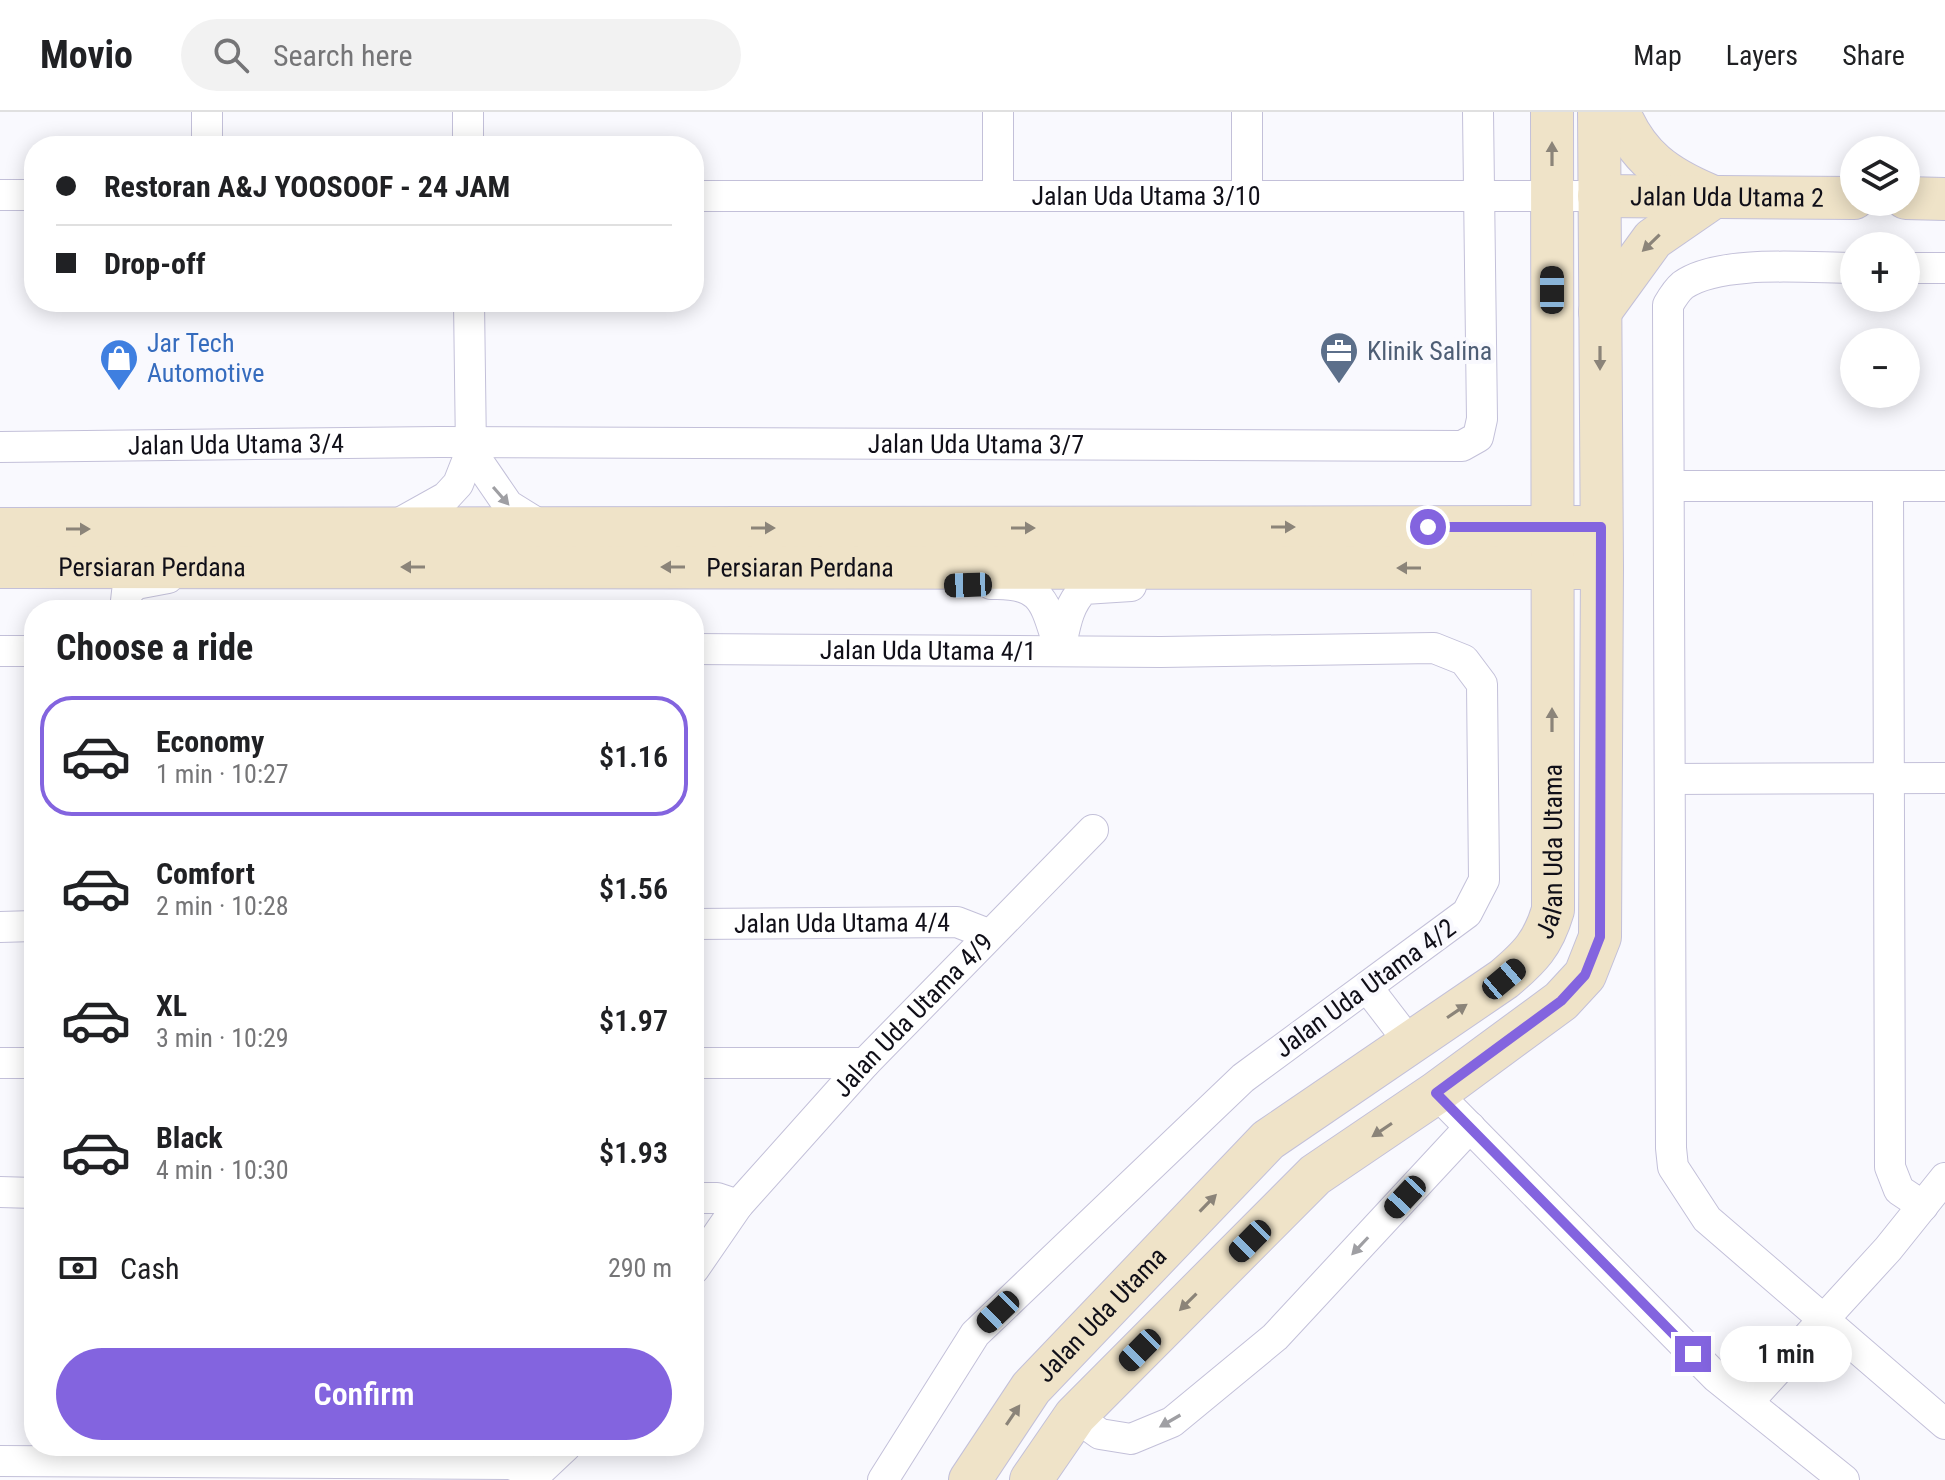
<!DOCTYPE html>
<meta charset="utf-8">
<style>
:root{--surface:#fff;--page:#f2f2f2;--text:#202124;--muted:#757577;--line:#e0e0e0;--accent:#8364df}
body{margin:0;font-family:"Roboto Condensed",sans-serif;background:var(--page);color:var(--text);height:100vh;display:flex;flex-direction:column;font-size:30px;white-space:nowrap}
*{box-sizing:border-box;margin:0}
p{font-size:26px;color:var(--muted)}
.icon{flex:none;width:44px;height:44px;fill:none;stroke:currentColor;stroke-width:2;stroke-linecap:round;stroke-linejoin:round}
.map{position:relative;flex:1;overflow:hidden}
.drawer{position:absolute;left:24px;top:488px;width:680px;height:856px;display:flex;flex-direction:column;background:var(--surface);border-radius:32px;box-shadow:0 4px 20px #0003}
.drawer>*{flex:none}
.guide{position:absolute;left:24px;top:24px;width:680px;height:176px;border-radius:32px;box-shadow:0 4px 20px #0003;display:grid;align-content:center;height:176px;padding:0 32px;background:var(--surface)}
.buttons{position:absolute;left:1840px;top:24px;display:grid;gap:16px}
.buttons a{display:grid;place-items:center;width:80px;height:80px;border-radius:50%;background:var(--surface);box-shadow:0 4px 20px #0003;font-size:40px}
.end{position:absolute;width:36px;height:36px;margin:-18px;border:10px solid #8364df;background:#fff;box-shadow:0 0 0 4px #fff}
.from{border-radius:50%}
.bubble{position:absolute;height:56px;border-radius:28px;background:var(--surface);box-shadow:0 4px 20px #0003;font-size:26px;font-weight:600;line-height:56px;text-align:center}
.car{position:absolute;width:24px;height:48px;margin:-24px -12px;border-radius:10px;box-shadow:0 0 6px 2px #0007;background:linear-gradient(#222 24%,#8ab4d8 0 40%,#222 0 76%,#8ab4d8 0 86%,#222 0)}
.guide b{display:flex;align-items:center;gap:28px;height:76px;font-size:30px}
.guide b+b{border-top:2px solid var(--line)}
.guide i{width:20px;height:20px;background:var(--text)}
ul{padding:0;list-style:none}
li{display:flex;align-items:center;gap:24px;height:120px;margin:0 16px 12px;padding:0 16px;border:4px solid transparent;border-radius:32px}
li div{flex:1}
li b{display:block;font-size:30px}
li em{font-style:normal;font-weight:600}
li.selected{border-color:var(--accent)}
li>.icon{width:72px;height:72px;stroke-width:1.5}
h2{padding:0 32px;font-size:36px;line-height:96px}
.pay{display:flex;align-items:center;gap:20px;height:88px;padding:0 32px;font-size:30px}
.pay p{margin-inline-start:auto}
.button{display:flex;gap:16px;margin-top:auto;padding:16px 32px}
.button a{flex:1;height:92px;border-radius:48px;background:var(--accent);color:#fff;font-size:32px;font-weight:600;line-height:92px;text-align:center}
header{display:flex;align-items:center;gap:48px;box-sizing:border-box;height:112px;padding:0 40px;background:var(--surface);border-bottom:2px solid var(--line)}
header strong{font-size:38px}
nav{display:flex;gap:44px;margin-inline-start:auto;font-size:28px}
.search{width:560px;height:72px;background:var(--page);display:flex;align-items:center;gap:20px;box-sizing:border-box;padding:0 28px;border-radius:44px;color:var(--muted);font-size:30px}
.map>svg:first-child{display:block}
</style>
<header>
<strong>Movio</strong>
<div class="search"><svg class="icon" aria-label="search" viewBox="0 0 24 24"><circle cx="10" cy="10" r="6"/><path d="M15 15l6 6"/></svg>Search here</div>
<nav><a>Map</a><a>Layers</a><a>Share</a></nav>
</header>
<div class="map">
<svg width="1945" height="1368" viewBox="0 0 1945 1368">
<rect width="100%" height="100%" fill="#f9f9fe"/>
<g fill="none" stroke-linecap="round" stroke-linejoin="round">
<!-- street casing -->
<g stroke="#c3c0d9" stroke-width="32">
<g id="street">
<path d="M207,0V34"/>
<path d="M468,0V34"/>
<path d="M998,0V84"/>
<path d="M1247,0V84"/>
<path d="M0,83H34"/>
<path id="s1" d="M694,84H1599"/>
<path d="M1854,156C1809,156 1720,147 1683,173C1677,178 1672,186 1668,193L1671,1036L1673,1055L1707,1107L1945,1312"/>
<path d="M1906,156H1945"/>
<path id="s2" d="M0,335L439,330L1462,334L1478,325L1482,307L1478,0"/>
<path d="M471,339L508,393L545,416"/>
<path d="M1669,374H1945"/>
<path d="M1888,374L1890,1055L1899,1078L1923,1094"/>
<path d="M394,414L446,385L458,372L471,339L469,190"/>
<path d="M991,472C1046,470 1045,494 1060,538"/>
<path d="M125,498L127,480L136,472L168,466"/>
<path id="s3" d="M694,537L1161,540L1434,536L1464,548L1482,572L1484,768L1467,801L1243,966L975,1222L883,1368"/>
<path d="M1060,538C1065,516 1067,494 1084,477L1131,474"/>
<path d="M0,539H34"/>
<path d="M1670,667L1945,666"/>
<path id="s4" d="M694,812L957,810L988,822"/>
<path d="M0,815L34,814"/>
<path d="M1367,875L1410,931"/>
<path d="M0,951H34"/>
<path d="M694,951H865"/>
<path d="M1436,981L1716,1265L1844,1368"/>
<path d="M0,1080L34,1081"/>
<path d="M694,1086H717L738,1093"/>
<path id="s5" d="M694,1157L738,1093L865,951L1093,718"/>
<path d="M1748,1290L1888,1137L1945,1066"/>
<path d="M1075,1304L1100,1322L1131,1327L1172,1310L1275,1225L1470,1015"/>
<path d="M0,1349L510,1352L536,1361"/>
<path d="M530,1368L566,1334"/>
</g>
</g>
<!-- secondary casing -->
<g stroke="#c3c0d9" stroke-width="44">
<g id="secondary">
<path d="M1619,0C1637,45 1666,65 1709,83"/>
<path id="s6" d="M1599,84L1854,86"/>
<path d="M1906,86L1945,87"/>
<path d="M1600,200L1653,127L1714,85"/>
<path d="M0,417L1580,415"/>
<path id="s7" d="M0,455L1581,456"/>
<path id="s8" d="M970,1368L1031,1276L1268,1028L1504,867C1530,845 1543,832 1553,798L1552,0"/>
<path d="M1031,1368L1075,1304L1315,1063L1436,981L1561,889L1585,863L1600,825L1602,456L1599,0"/>
</g>
</g>
<!-- street -->
<use href="#street" stroke="#fff" stroke-width="30"/>
<!-- secondary -->
<use href="#secondary" stroke="#efe3c8" stroke-width="42"/>
</g>
<!-- one-way arrows -->
<defs><path id="oneway-solid" d="M-6-.8H1V-3.2L6.5 0L1 3.2V.8H-6Z" transform="scale(2)"/></defs>
<g fill="#8b8479">
<use href="#oneway-solid" transform="translate(1552 42) rotate(-90)"/>
<use href="#oneway-solid" transform="translate(1651 131) rotate(136)"/>
<use href="#oneway-solid" transform="translate(1600 246) rotate(90)"/>
<use href="#oneway-solid" transform="translate(1283 415)"/>
<use href="#oneway-solid" transform="translate(763 416)"/>
<use href="#oneway-solid" transform="translate(1023 416)"/>
<use href="#oneway-solid" transform="translate(78 417)"/>
<use href="#oneway-solid" transform="translate(413 455) rotate(-180)"/>
<use href="#oneway-solid" transform="translate(673 455) rotate(-180)"/>
<use href="#oneway-solid" transform="translate(1409 456) rotate(180)"/>
<use href="#oneway-solid" transform="translate(1552 608) rotate(-90)"/>
<use href="#oneway-solid" transform="translate(1457 899) rotate(-34)"/>
<use href="#oneway-solid" transform="translate(1382 1018) rotate(146)"/>
<use href="#oneway-solid" transform="translate(1208 1091) rotate(-46)"/>
<use href="#oneway-solid" transform="translate(1188 1190) rotate(135)"/>
<use href="#oneway-solid" transform="translate(1013 1303) rotate(-56)"/>
</g>
<g fill="#9f9fa3">
<use href="#oneway-solid" transform="translate(501 384) rotate(49)"/>
<use href="#oneway-solid" transform="translate(1360 1134) rotate(133)"/>
<use href="#oneway-solid" transform="translate(1170 1309) rotate(150)"/>
</g>
<g fill="none" stroke-linecap="round" stroke-linejoin="round">
<!-- route -->
<path stroke="#8364df" stroke-width="10" d="M1428,415H1601L1600,825L1585,863L1561,889L1436,981L1693,1242"/>
</g>
<!-- icons -->
<defs>
<g id="office-pin" transform="scale(2)"><path d="M0 17L-7.5 6A9.5 9.5 0 1 1 7.5 6Z" fill="#5c6f8a" stroke="#f9f9fe"/><path d="M-6-3h4V-5.5h4V-3h4V5H-6ZM-1-4.5V-3h2v-1.5ZM-6 0V1H6V0Z" fill="#fff"/></g>
<g id="shop-pin" transform="scale(2)"><path d="M0 17L-7.5 6A9.5 9.5 0 1 1 7.5 6Z" fill="#3f7fe0" stroke="#f9f9fe"/><path d="M-5-2.5h2.3a2.7 3.5 0 0 1 5.4 0H5L5.5 6h-11ZM-1.5-2.5h3a1.5 2.3 0 0 0-3 0Z" fill="#fff"/></g>
</defs>
<g fill-rule="evenodd">
<use href="#office-pin" x="1339" y="239"/>
<use href="#shop-pin" x="119" y="246"/>
</g>
<g text-anchor="middle" stroke-width="8" stroke-linejoin="round" paint-order="stroke">
<!-- street labels -->
<g font-size="26" fill="#100f18" stroke="#f9f9fe">
<text dy="9" stroke="none"><textPath href="#s1" startOffset="452">Jalan Uda Utama 3/10</textPath></text>
<text dy="9" stroke="none"><textPath href="#s6" startOffset="128">Jalan Uda Utama 2</textPath></text>
<text dy="9" stroke="none"><textPath href="#s2" startOffset="236">Jalan Uda Utama 3/4</textPath></text>
<text dy="9" stroke="none"><textPath href="#s2" startOffset="976">Jalan Uda Utama 3/7</textPath></text>
<text dy="9" stroke="none"><textPath href="#s7" startOffset="152">Persiaran Perdana</textPath></text>
<text dy="9" stroke="none"><textPath href="#s7" startOffset="800">Persiaran Perdana</textPath></text>
<text dy="9" stroke="none"><textPath href="#s3" startOffset="234">Jalan Uda Utama 4/1</textPath></text>
<text dy="9" stroke="none"><textPath href="#s8" startOffset="884">Jalan Uda Utama</textPath></text>
<text dy="9" stroke="none"><textPath href="#s4" startOffset="148">Jalan Uda Utama 4/4</textPath></text>
<text transform="translate(1365 876) rotate(-36)" y="9">Jalan Uda Utama 4/2</text>
<text dy="9" stroke="none"><textPath href="#s5" startOffset="336">Jalan Uda Utama 4/9</textPath></text>
<text dy="9" stroke="none"><textPath href="#s8" startOffset="212">Jalan Uda Utama</textPath></text>
</g>
<!-- shop labels -->
<g font-size="26" fill="#366cbe" stroke="#f9f9fe" text-anchor="start">
<text x="147" y="240">Jar Tech<tspan x="147" dy="30">Automotive</tspan></text>
</g>
<!-- service labels -->
<g font-size="26" fill="#4e5e75" stroke="#f9f9fe" text-anchor="start">
<text x="1367" y="248">Klinik Salina</text>
</g>
</g>
</svg>
<div class="buttons">
<a><svg class="icon" aria-label="layers" viewBox="0 0 24 24"><path d="M12 4l9 5-9 5-9-5zM3 14l9 5 9-5"/></svg></a>
<a>+</a>
<a>−</a>
</div>
<i class="end from" style="left:1428px;top:415px"></i>
<i class="end" style="left:1693px;top:1242px"></i>
<div class="bubble" style="left:1720px;top:1214px;width:132px">1 min</div>
<i class="car" style="left:1552px;top:178px;rotate:0deg"></i>
<i class="car" style="left:968px;top:473px;rotate:268deg"></i>
<i class="car" style="left:1504px;top:867px;rotate:50deg"></i>
<i class="car" style="left:1405px;top:1085px;rotate:223deg"></i>
<i class="car" style="left:1250px;top:1129px;rotate:225deg"></i>
<i class="car" style="left:998px;top:1200px;rotate:226deg"></i>
<i class="car" style="left:1140px;top:1238px;rotate:225deg"></i>
<div class="guide">
<b><i class="from"></i>Restoran A&amp;J YOOSOOF - 24 JAM</b>
<b><i></i>Drop-off</b>
</div>
<section class="drawer">
<h2>Choose a ride</h2>
<ul>
<li class="selected"><svg class="icon" aria-label="car" viewBox="0 0 24 24"><path d="M5 17H2v-5l4-1 3-4h7l3 4 3 1v5h-3M9 17h6M6 11h13"/><circle cx="7" cy="17" r="2"/><circle cx="17" cy="17" r="2"/></svg><div><b>Economy</b><p>1 min · 10:27</p></div><em>$1.16</em></li>
<li><svg class="icon" aria-label="car" viewBox="0 0 24 24"><path d="M5 17H2v-5l4-1 3-4h7l3 4 3 1v5h-3M9 17h6M6 11h13"/><circle cx="7" cy="17" r="2"/><circle cx="17" cy="17" r="2"/></svg><div><b>Comfort</b><p>2 min · 10:28</p></div><em>$1.56</em></li>
<li><svg class="icon" aria-label="car" viewBox="0 0 24 24"><path d="M5 17H2v-5l4-1 3-4h7l3 4 3 1v5h-3M9 17h6M6 11h13"/><circle cx="7" cy="17" r="2"/><circle cx="17" cy="17" r="2"/></svg><div><b>XL</b><p>3 min · 10:29</p></div><em>$1.97</em></li>
<li><svg class="icon" aria-label="car" viewBox="0 0 24 24"><path d="M5 17H2v-5l4-1 3-4h7l3 4 3 1v5h-3M9 17h6M6 11h13"/><circle cx="7" cy="17" r="2"/><circle cx="17" cy="17" r="2"/></svg><div><b>Black</b><p>4 min · 10:30</p></div><em>$1.93</em></li>
</ul>
<div class="pay"><svg class="icon" aria-label="cash" viewBox="0 0 24 24"><path d="M3 7h18v10H3z"/><circle cx="12" cy="12" r="2"/></svg>Cash<p>290 m</p></div>
<div class="button"><a>Confirm</a></div>
</section>
</div>
